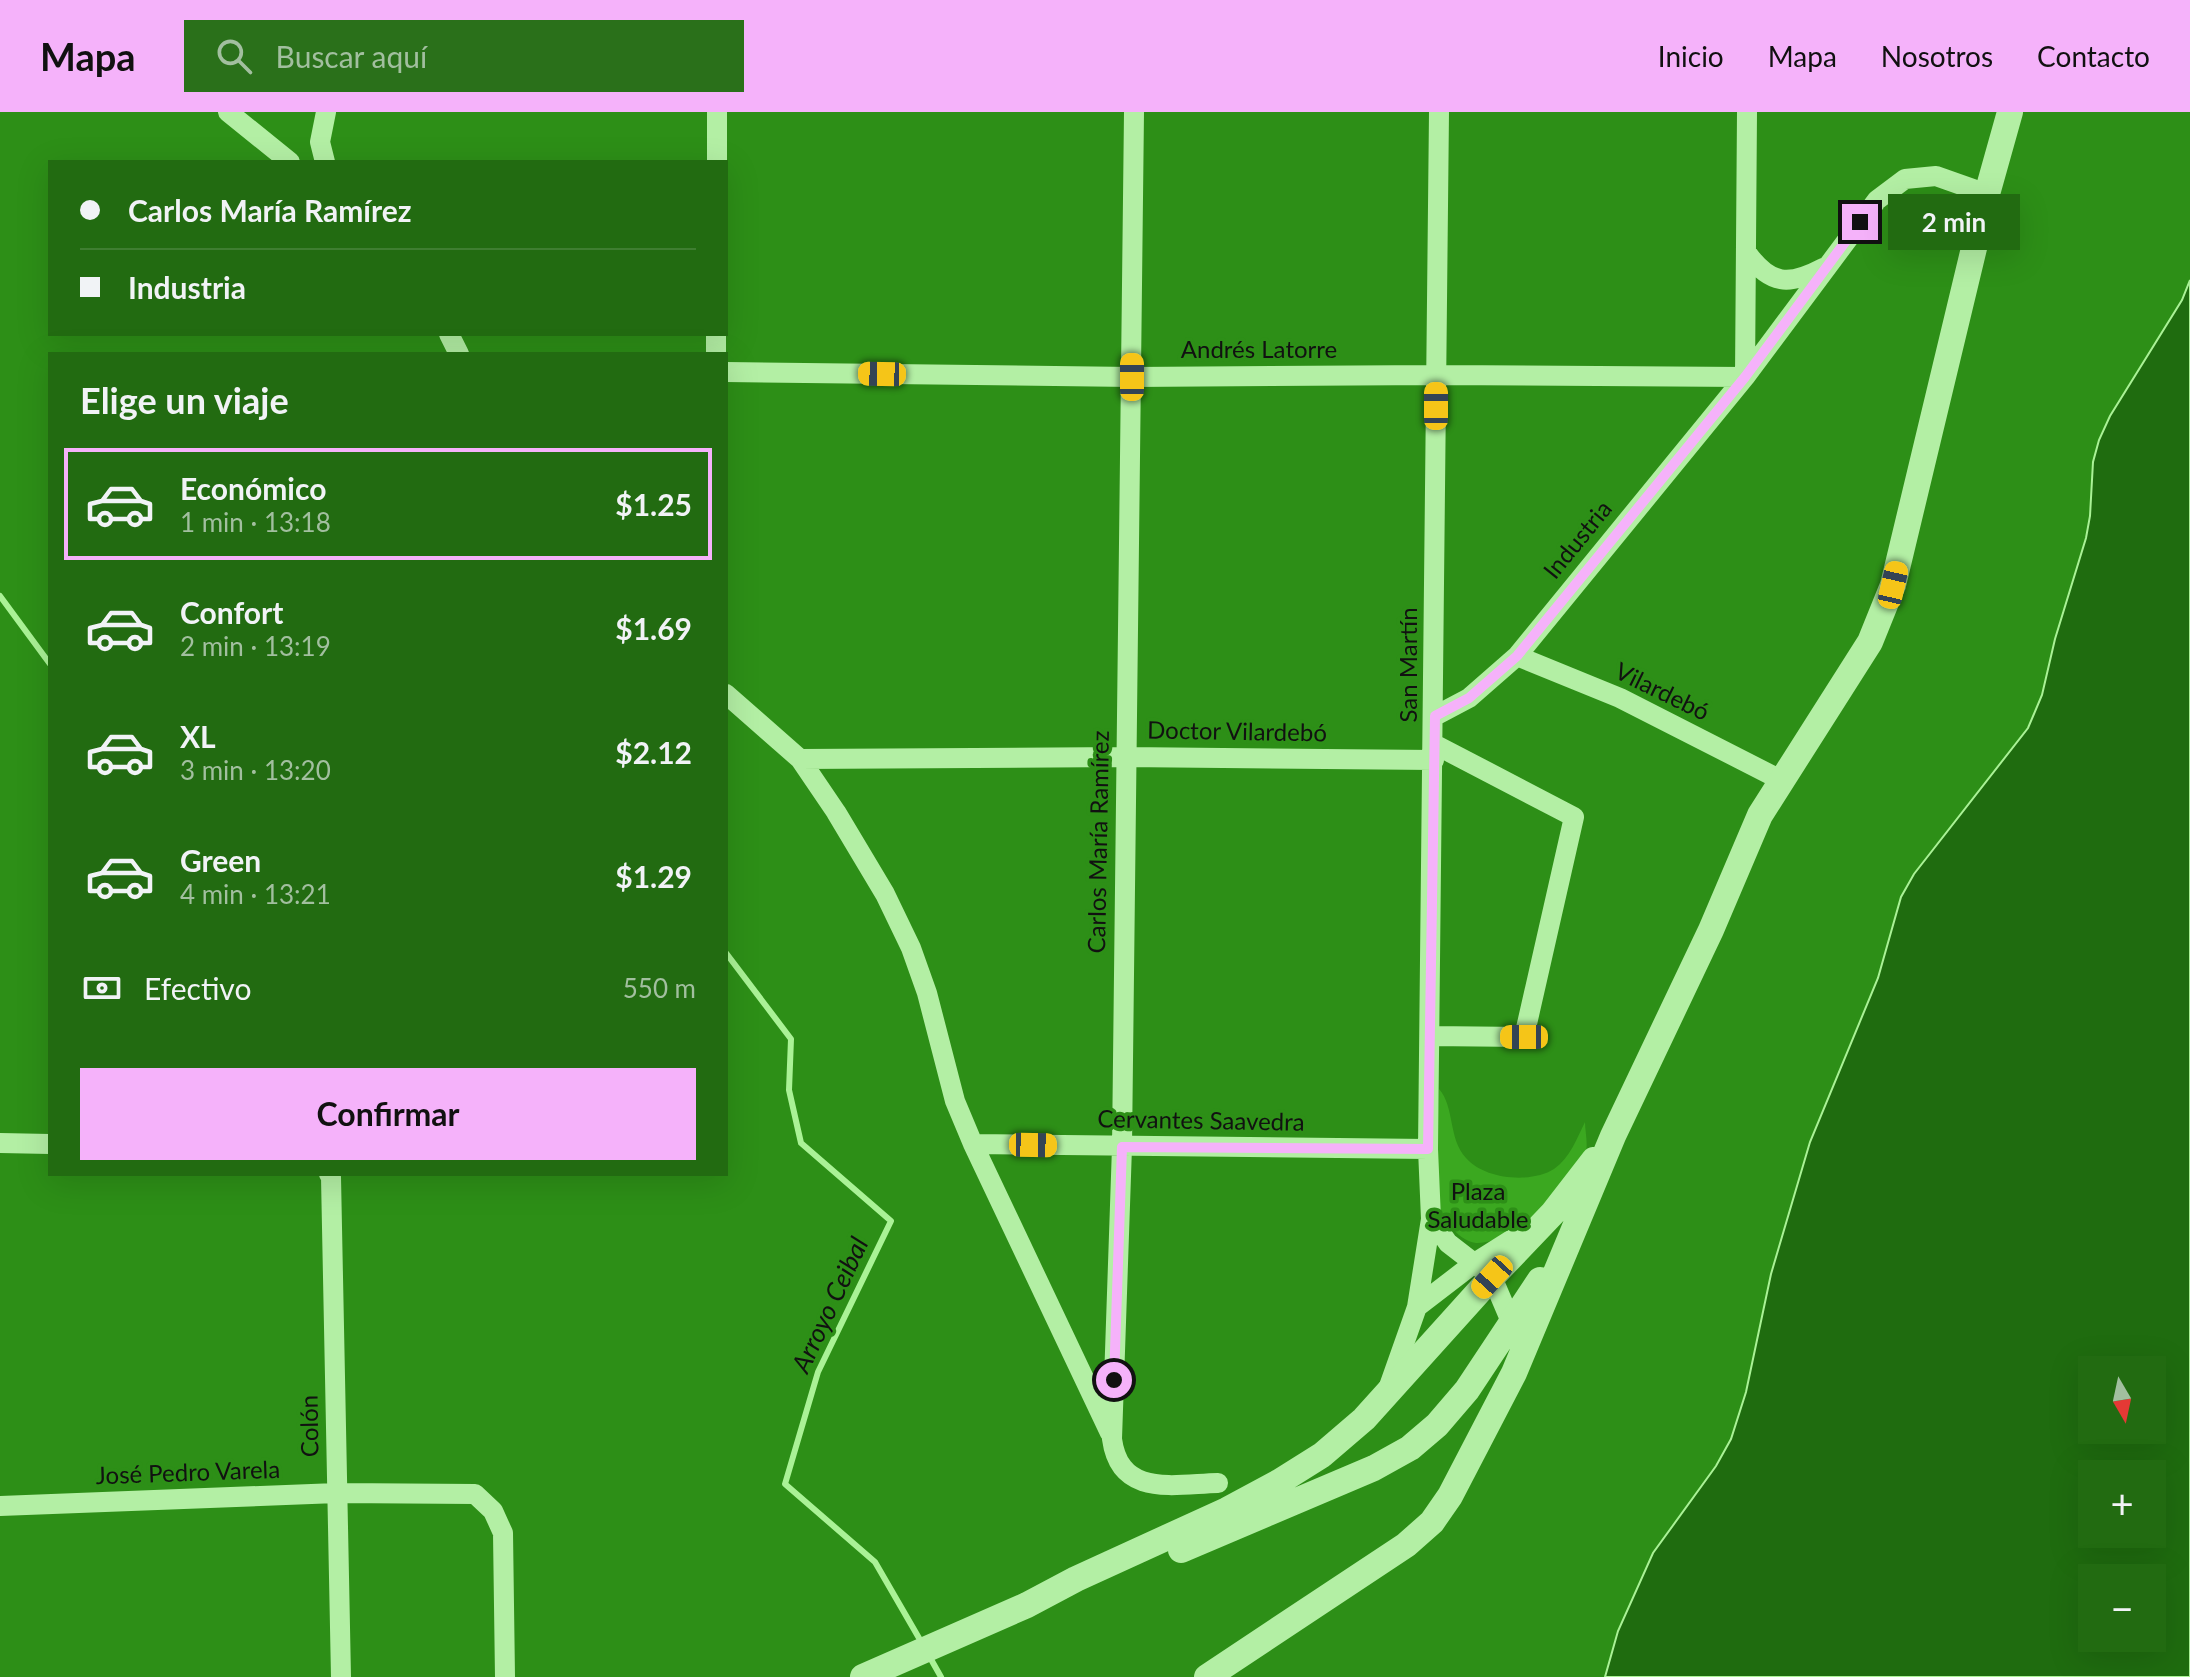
<!DOCTYPE html>
<html lang="es">
<meta charset="utf-8">
<style>
:root{--surface:#226b11;--page:#2a701a;--text:#f1f3f6;--muted:#a2bf9f;--line:#3f7e31;--accent:#f5b2fa}
body{margin:0;font-family:Lato,sans-serif;background:var(--page);color:var(--text);height:100vh;display:flex;flex-direction:column;font-size:30px;white-space:nowrap}
*{box-sizing:border-box;margin:0}
p{font-size:26px;color:var(--muted)}
.icon{flex:none;width:44px;height:44px;fill:none;stroke:currentColor;stroke-width:2;stroke-linecap:round;stroke-linejoin:round}
.map{position:relative;flex:1;overflow:hidden}
.side{position:absolute;left:48px;top:240px;width:680px;height:824px;display:flex;flex-direction:column;background:var(--surface);border-radius:0px;box-shadow:0 8px 32px #0002}
.side>*{flex:none}
.banner{position:absolute;left:48px;top:48px;width:680px;height:176px;border-radius:0px;box-shadow:0 8px 32px #0002;display:grid;align-content:center;height:176px;padding:0 32px;background:var(--surface)}
.needle{width:52px;rotate:171deg}
.tools{position:absolute;left:2078px;top:1244px;display:grid;gap:16px}
.tools a{display:grid;place-items:center;width:88px;height:88px;border-radius:0px;background:var(--surface);box-shadow:0 8px 32px #0002;font-size:40px}
.end{position:absolute;width:36px;height:36px;margin:-18px;border:10px solid #f5b2fa;background:#111;box-shadow:0 0 0 4px #111}
.from{border-radius:50%}
.bubble{position:absolute;height:56px;border-radius:0px;background:var(--surface);box-shadow:0 8px 32px #0002;font-size:26px;font-weight:700;line-height:56px;text-align:center}
.car{position:absolute;width:24px;height:48px;margin:-24px -12px;border-radius:10px;box-shadow:0 0 6px 2px #0007;background:linear-gradient(#f5c518 24%,#345 0 40%,#f5c518 0 76%,#345 0 86%,#f5c518 0)}
.banner b{display:flex;align-items:center;gap:28px;height:76px;font-size:30px}
.banner b+b{border-top:2px solid var(--line)}
.banner i{width:20px;height:20px;background:var(--text)}
ul{padding:0;list-style:none}
li{display:flex;align-items:center;gap:24px;height:112px;margin:0 16px 12px;padding:0 16px;border:4px solid transparent;border-radius:0px}
li div{flex:1}
li b{display:block;font-size:30px}
li em{font-style:normal;font-weight:700}
li.selected{border-color:var(--accent)}
li>.icon{width:72px;height:72px;stroke-width:1.5}
h2{padding:0 32px;font-size:36px;line-height:96px}
.pay{display:flex;align-items:center;gap:20px;height:88px;padding:0 32px;font-size:30px}
.pay p{margin-inline-start:auto}
.cta{display:flex;gap:16px;margin-top:auto;padding:16px 32px}
.cta a{flex:1;height:92px;border-radius:0px;background:var(--accent);color:#111;font-size:32px;font-weight:700;line-height:92px;text-align:center}
header{display:flex;align-items:center;gap:48px;box-sizing:border-box;height:112px;padding:0 40px;background:var(--accent);color:#111}
header strong{font-size:38px}
nav{display:flex;gap:44px;margin-inline-start:auto;font-size:28px}
.search{width:560px;height:72px;background:var(--page);display:flex;align-items:center;gap:20px;box-sizing:border-box;padding:0 28px;border-radius:0px;color:var(--muted);font-size:30px}
.map>svg:first-child{display:block}
</style>
<header>
<strong>Mapa</strong>
<div class="search"><svg class="icon" aria-label="search" viewBox="0 0 24 24"><circle cx="10" cy="10" r="6"/><path d="M15 15l6 6"/></svg>Buscar aquí</div>
<nav><a>Inicio</a><a>Mapa</a><a>Nosotros</a><a>Contacto</a></nav>
</header>
<div class="map">
<svg width="2190" height="1565" viewBox="0 0 2190 1565">
<rect width="100%" height="100%" fill="#2d8f17"/>
<!-- green -->
<path fill="#3ba820" d="M1439,977C1455,995 1448,1027 1466,1046C1484,1067 1530,1072 1554,1057C1570,1046 1577,1026 1585,1010C1585,1019 1588,1031 1586,1040C1575,1072 1511,1133 1476,1131C1466,1130 1457,1122 1451,1115C1449,1113 1444,1108 1443,1106C1433,1084 1438,1005 1439,977Z"/>
<!-- water -->
<path fill="#1f6c0f" stroke="#aaf296" stroke-width="2" fill-rule="evenodd" d="M2190,168V1565H1605L1618,1519L1653,1441L1716,1354L1731,1327L1746,1280L1771,1162L1810,1030L1878,866L1901,785L1914,762L2028,616L2042,583L2055,527L2086,426L2090,404L2093,350L2099,328L2110,304L2182,188ZM2092,1258H2152V1318H2092ZM2092,1362H2152V1422H2092ZM2092,1466H2152V1526H2092Z"/>
<g fill="none" stroke-linecap="round" stroke-linejoin="round">
<!-- stream -->
<path stroke="#aaf296" stroke-width="6" d="M0,484L50,552
M726,841L791,927L789,978L801,1031L891,1109L818,1260L785,1372L875,1450L923,1533
M928,1542L941,1565"/>
<!-- minor -->
<path stroke="#b3efa4" stroke-width="20" d="M228,0L290,50
M1134,0L1122,1035L1112,1327C1120,1386 1174,1372 1218,1371
M325,50L320,30L326,0
M717,50V0
M1747,141C1770,173 1789,174 1823,156
M449,222L459,242
M716,242V222
M726,260L1132,265L1437,263L1745,265L1747,0
M1517,544L1620,586L1781,668
M726,582L800,647L836,700L885,782L911,836L927,881L955,989L973,1032L1110,1321
M1435,604L1469,586L1517,544L1745,265L1877,88L1905,67L1936,64L1987,82
M800,647L1125,645L1434,648
M1430,924L1524,925L1574,705L1434,632
M0,1031L50,1032
M973,1032L1428,1037
M329,1062L331,1065L341,1565
M1431,1107L1448,1131L1492,1165L1512,1212L1513,1221
M1417,1195L1473,1152L1530,1116
M1388,1277L1417,1195L1431,1107L1428,1037L1439,0
M0,1394L337,1381L475,1382L493,1399L503,1421L505,1565"/>
<!-- tertiary -->
<path stroke="#b3efa4" stroke-width="26" d="M1181,1438L1374,1356L1410,1336L1437,1313L1467,1278L1540,1168
M863,1565L1027,1493L1076,1467L1227,1398L1279,1370L1322,1343L1364,1307L1492,1165L1553,1101L1594,1048
M1207,1565L1406,1433L1432,1410L1450,1384L1514,1261L1613,1024L1711,818L1760,703L1870,530L1893,473L1987,82L2010,0"/>
</g>
<g fill="none" stroke-linecap="round" stroke-linejoin="round">
<!-- route -->
<path stroke="#f5b2fa" stroke-width="10" d="M1114,1268L1122,1035L1428,1037L1435,604L1469,586L1517,544L1745,265L1860,110"/>
</g>
<g text-anchor="middle" stroke-width="7" stroke-linejoin="round" paint-order="stroke">
<!-- street labels -->
<g font-size="24" fill="#111" stroke="#2d8f17">
<text x="1259" y="246">Andrés Latorre</text>
<text transform="translate(1578 428) rotate(-51)" y="8">Industria</text>
<text transform="translate(1409 553) rotate(-90)" y="8">San Martín</text>
<text transform="translate(1662 580) rotate(26)" y="8">Vilardebó</text>
<text transform="translate(1237 620) rotate(1)" y="8">Doctor Vilardebó</text>
<text transform="translate(1099 730) rotate(-89)" y="8">Carlos María Ramírez</text>
<text transform="translate(1201 1009) rotate(1)" y="8">Cervantes Saavedra</text>
<text transform="translate(310 1314) rotate(-91)" y="8">Colón</text>
<text transform="translate(188 1361) rotate(-2)" y="8">José Pedro Varela</text>
</g>
<!-- park labels -->
<g font-size="24" fill="#111" stroke="#2d8f17">
<text x="1478" y="1088">Plaza<tspan x="1478" dy="28">Saludable</tspan></text>
</g>
<!-- water labels -->
<g font-size="26" font-style="italic" fill="#111" stroke="#2d8f17">
<text transform="translate(830 1193) rotate(-65)" y="9">Arroyo Ceibal</text>
</g>
</g>
</svg>
<div class="tools">
<a><svg class="needle" viewBox="-14 -14 28 28"><path d="M0-13l5 13h-10z" fill="#e53935"/><path d="M0 13l5-13h-10z" fill="#a2bf9f"/></svg></a>
<a>+</a>
<a>−</a>
</div>
<i class="end from" style="left:1114px;top:1268px"></i>
<i class="end" style="left:1860px;top:110px"></i>
<div class="bubble" style="left:1888px;top:82px;width:132px">2 min</div>
<i class="car" style="left:882px;top:262px;rotate:271deg"></i>
<i class="car" style="left:1132px;top:265px;rotate:0deg"></i>
<i class="car" style="left:1436px;top:294px;rotate:0deg"></i>
<i class="car" style="left:1893px;top:473px;rotate:13deg"></i>
<i class="car" style="left:1524px;top:925px;rotate:270deg"></i>
<i class="car" style="left:1033px;top:1033px;rotate:91deg"></i>
<i class="car" style="left:1492px;top:1165px;rotate:222deg"></i>
<div class="banner">
<b><i class="from"></i>Carlos María Ramírez</b>
<b><i></i>Industria</b>
</div>
<section class="side">
<h2>Elige un viaje</h2>
<ul>
<li class="selected"><svg class="icon" aria-label="car" viewBox="0 0 24 24"><path d="M5 17H2v-5l4-1 3-4h7l3 4 3 1v5h-3M9 17h6M6 11h13"/><circle cx="7" cy="17" r="2"/><circle cx="17" cy="17" r="2"/></svg><div><b>Económico</b><p>1 min · 13:18</p></div><em>$1.25</em></li>
<li><svg class="icon" aria-label="car" viewBox="0 0 24 24"><path d="M5 17H2v-5l4-1 3-4h7l3 4 3 1v5h-3M9 17h6M6 11h13"/><circle cx="7" cy="17" r="2"/><circle cx="17" cy="17" r="2"/></svg><div><b>Confort</b><p>2 min · 13:19</p></div><em>$1.69</em></li>
<li><svg class="icon" aria-label="car" viewBox="0 0 24 24"><path d="M5 17H2v-5l4-1 3-4h7l3 4 3 1v5h-3M9 17h6M6 11h13"/><circle cx="7" cy="17" r="2"/><circle cx="17" cy="17" r="2"/></svg><div><b>XL</b><p>3 min · 13:20</p></div><em>$2.12</em></li>
<li><svg class="icon" aria-label="car" viewBox="0 0 24 24"><path d="M5 17H2v-5l4-1 3-4h7l3 4 3 1v5h-3M9 17h6M6 11h13"/><circle cx="7" cy="17" r="2"/><circle cx="17" cy="17" r="2"/></svg><div><b>Green</b><p>4 min · 13:21</p></div><em>$1.29</em></li>
</ul>
<div class="pay"><svg class="icon" aria-label="cash" viewBox="0 0 24 24"><path d="M3 7h18v10H3z"/><circle cx="12" cy="12" r="2"/></svg>Efectivo<p>550 m</p></div>
<div class="cta"><a>Confirmar</a></div>
</section>
</div>
